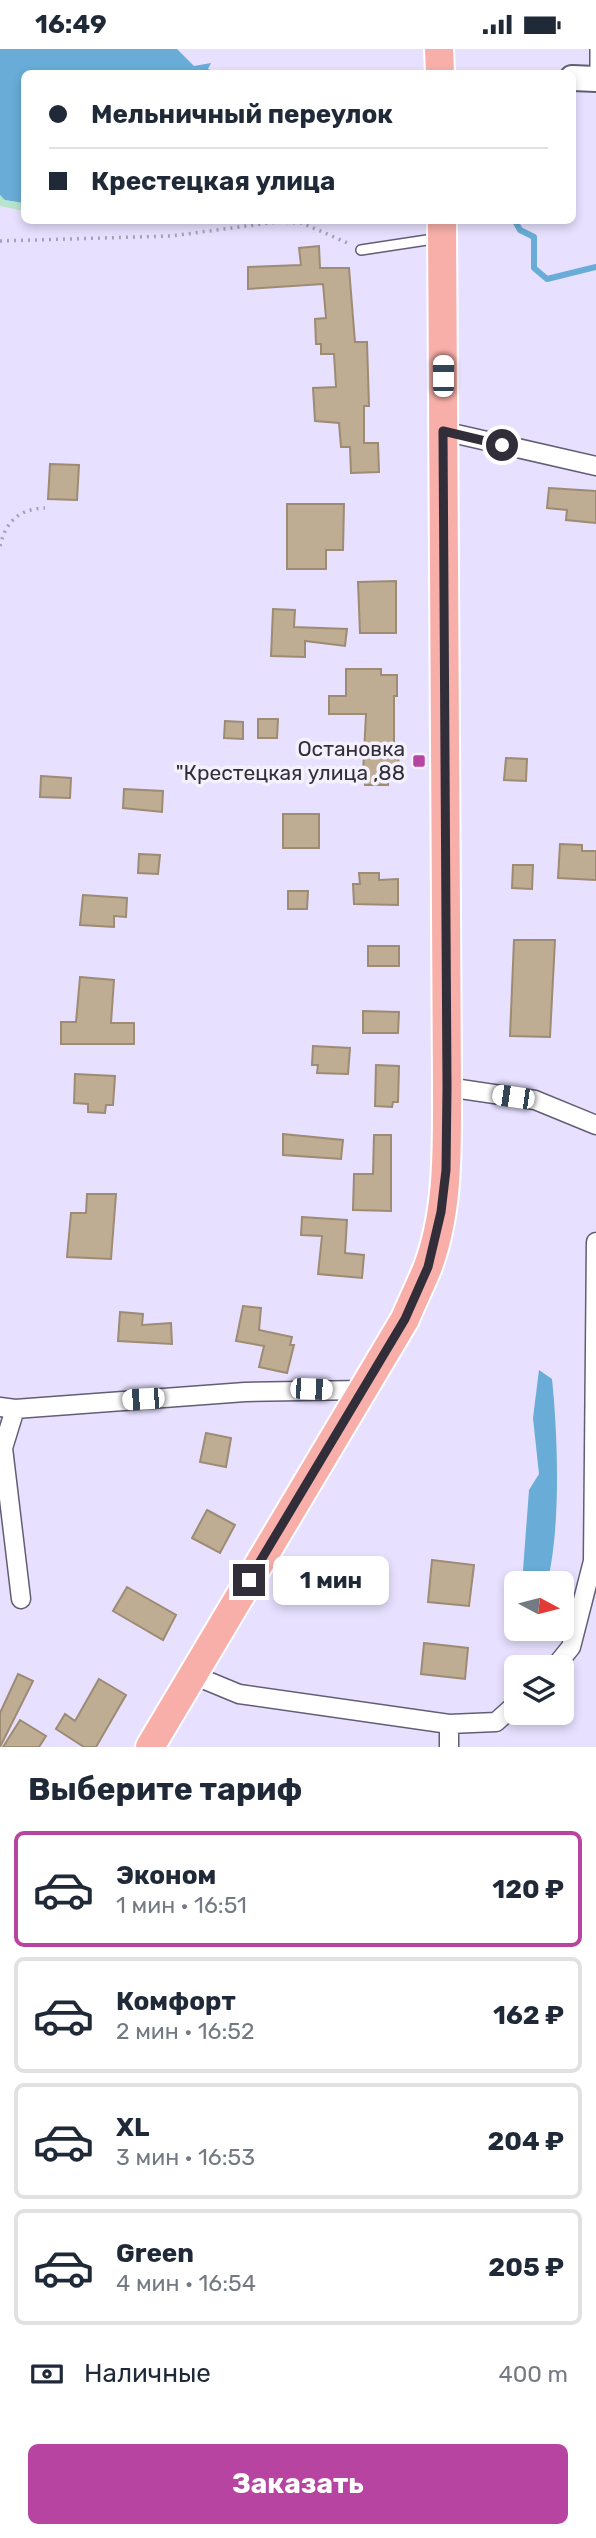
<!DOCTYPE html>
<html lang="ru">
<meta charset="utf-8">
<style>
:root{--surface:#fff;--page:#f6f6f7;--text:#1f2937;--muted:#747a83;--line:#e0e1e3;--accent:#b644a0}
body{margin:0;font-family:Rubik,sans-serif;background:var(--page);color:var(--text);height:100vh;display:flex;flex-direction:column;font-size:26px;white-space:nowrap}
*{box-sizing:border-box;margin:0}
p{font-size:23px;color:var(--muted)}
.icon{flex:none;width:38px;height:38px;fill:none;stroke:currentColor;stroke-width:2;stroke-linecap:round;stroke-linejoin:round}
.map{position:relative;height:1698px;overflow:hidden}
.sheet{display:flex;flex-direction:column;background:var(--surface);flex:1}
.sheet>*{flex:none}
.hud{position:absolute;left:21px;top:21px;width:555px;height:154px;border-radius:10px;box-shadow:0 4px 10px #0003;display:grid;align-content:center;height:154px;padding:0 28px;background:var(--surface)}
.needle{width:46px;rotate:97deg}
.fabs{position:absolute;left:504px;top:1522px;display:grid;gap:14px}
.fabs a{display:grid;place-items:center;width:70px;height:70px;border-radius:10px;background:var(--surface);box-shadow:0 4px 10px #0003;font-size:35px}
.end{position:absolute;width:32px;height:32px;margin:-16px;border:9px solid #312e3a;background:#fff;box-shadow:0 0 0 4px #fff}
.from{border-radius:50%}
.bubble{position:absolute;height:49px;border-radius:10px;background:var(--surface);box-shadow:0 4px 10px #0003;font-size:23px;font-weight:700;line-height:49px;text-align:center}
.car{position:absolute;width:21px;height:42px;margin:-21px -10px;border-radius:9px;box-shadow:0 0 5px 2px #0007;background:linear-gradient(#fff 24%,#345 0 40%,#fff 0 76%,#345 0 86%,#fff 0)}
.hud b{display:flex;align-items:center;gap:24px;height:66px;font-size:26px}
.hud b+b{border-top:2px solid var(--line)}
.hud i{width:18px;height:18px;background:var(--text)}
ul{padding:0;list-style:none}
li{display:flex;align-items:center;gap:21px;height:116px;margin:0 14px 10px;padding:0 14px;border:4px solid var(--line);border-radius:10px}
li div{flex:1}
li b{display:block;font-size:26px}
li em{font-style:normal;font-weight:700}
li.selected{border-color:var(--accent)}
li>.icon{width:63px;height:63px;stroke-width:1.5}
h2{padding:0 28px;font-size:32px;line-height:84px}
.pay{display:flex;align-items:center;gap:18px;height:77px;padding:0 28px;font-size:26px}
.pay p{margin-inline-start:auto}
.primary-button{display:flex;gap:14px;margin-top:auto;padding:14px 28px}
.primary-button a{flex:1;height:80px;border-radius:10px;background:var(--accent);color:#fff;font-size:28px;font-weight:700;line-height:80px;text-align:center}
.status{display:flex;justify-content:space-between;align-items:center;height:49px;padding:0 35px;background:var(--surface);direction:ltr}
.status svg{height:19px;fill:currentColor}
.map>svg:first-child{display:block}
</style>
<div class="status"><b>16:49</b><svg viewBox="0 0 49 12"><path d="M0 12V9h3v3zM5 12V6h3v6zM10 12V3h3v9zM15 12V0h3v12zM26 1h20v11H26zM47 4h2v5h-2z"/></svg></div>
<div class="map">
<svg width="596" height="1698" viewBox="0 0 596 1698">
<rect width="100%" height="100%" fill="#e7e1ff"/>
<!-- green -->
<path fill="#b7e4cc" d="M0,146L5,151L24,154V162L0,157Z"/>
<!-- water -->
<path fill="#68acd7" d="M0,0H177L194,17L211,14L208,20L218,24H24V154L5,151L0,146Z
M539,1321L552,1330C558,1388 561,1479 547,1535H522L529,1441L539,1425L533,1369Z"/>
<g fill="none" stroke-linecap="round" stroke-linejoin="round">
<!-- stream -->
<path stroke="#68acd7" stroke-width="6" d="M515,172L520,181L534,188V219L547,230L596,218"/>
</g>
<!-- building -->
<path fill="#beac93" stroke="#9d8b73" stroke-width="2" d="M319,197L320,219H349L355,293H367L369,357H364V394H378L379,423L351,424L350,398H341L339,374L315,372L313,339L336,338L334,305H321V295H316L315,270L326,269L323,235L248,240V218L301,216L299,199Z
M50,415L79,416L77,451L48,450Z
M549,439L596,442V474L566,471L567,461L547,459Z
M287,455H344L343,501H326V520H287Z
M396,532V584H360L358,533Z
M273,560L295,561L294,578L347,580L345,597L305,592V608L271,607Z
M346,620H381V626H397V647H394V696L399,697L398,724H388V736H365V724H363L366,665H329V647H346Z
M258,670H278L277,689H258Z
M225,672L243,673V690L224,689Z
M506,709L527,710L526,732L504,731Z
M41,727L71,729L70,749L40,748Z
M124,740L163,742L162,763L123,759Z
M283,765H319V799H283Z
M560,795L582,796V802H596V831L558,829Z
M139,805L160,806L158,825L138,824Z
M513,816H533L532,840L512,839Z
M359,824H379V831L398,830V856L354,855L353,835H360Z
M288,842H308L307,860H288Z
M83,846L127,849L126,868L114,867V878L80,876Z
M514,891H555L550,988L510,987Z
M368,897H399V917H368Z
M80,928L114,931L111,974H134V995H61V973H76Z
M363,962L399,963L398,984H363Z
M313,997L350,999L348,1025L317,1024L318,1016H312Z
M376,1016L399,1017L398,1053H393L392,1058L375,1057Z
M75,1025L115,1027L113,1056H106L105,1064L88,1063V1055L74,1054Z
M283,1085L343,1091L341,1110L283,1106Z
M374,1086H391V1162L353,1161L354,1125H373Z
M87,1145H116L111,1210L67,1208L71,1164H86Z
M302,1168L347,1171L345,1204L364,1206L362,1229L318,1225L322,1187L301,1186Z
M243,1257L261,1259L259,1281L292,1288L290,1296H294L287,1324L259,1318L264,1297L236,1292Z
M120,1263L143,1265L142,1276L171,1274L172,1295L118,1292Z
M206,1384L231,1389L226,1418L200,1413Z
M207,1461L235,1476L220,1504L192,1489Z
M432,1511L474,1516L469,1557L428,1553Z
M127,1538L176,1566L163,1591L113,1562Z
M424,1594L468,1599L465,1630L421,1625Z
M18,1625L33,1632L0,1698V1664Z
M99,1630L126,1646L96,1698H84L56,1680L65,1665L75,1672Z
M20,1671L46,1687L39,1698H3Z"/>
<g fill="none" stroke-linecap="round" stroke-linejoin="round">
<!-- lane casing -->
<g stroke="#635d76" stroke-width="12">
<path id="lane" d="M595,0V28
M361,201L440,189"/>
</g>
<!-- street casing -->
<g stroke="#635d76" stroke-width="21">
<path id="street" d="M443,382L596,417
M447,1038L535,1051L596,1076
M0,1358L15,1360L3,1399L21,1550
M15,1360L245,1343L362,1341
M554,1619L571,1598L593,1512L596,1193
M193,1626L239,1645L449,1675L496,1673L516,1655
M449,1675V1698"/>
</g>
<!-- secondary casing -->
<g stroke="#635d76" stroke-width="28">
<path id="secondary" d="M572,29L596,30"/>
</g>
<!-- primary casing -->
<g stroke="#fff" stroke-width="32">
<path id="primary" d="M439,0L440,24
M150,1698L405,1270C412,1253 420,1237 427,1220C449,1163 447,1098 447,1038L442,172"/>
</g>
<!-- path -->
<path stroke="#a6a1b8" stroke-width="3.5" stroke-dasharray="2 5" stroke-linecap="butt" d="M0,192L171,187L277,173L302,174L350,195
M0,497C6,472 19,460 45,459"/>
<!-- lane -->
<use href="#lane" stroke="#fff" stroke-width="9"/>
<!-- street -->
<use href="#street" stroke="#fff" stroke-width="18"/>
<!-- secondary -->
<use href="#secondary" stroke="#fff" stroke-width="24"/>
<!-- primary -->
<use href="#primary" stroke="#f8afa9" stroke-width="28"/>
</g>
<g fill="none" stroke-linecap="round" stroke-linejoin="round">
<!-- route -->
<path stroke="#312e3a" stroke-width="9" d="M249,1531L405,1270L428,1218L441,1163L446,1121L447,1038L443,382L502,396"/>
</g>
<!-- markers -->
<rect fill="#b644a0" stroke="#f4f1fd" stroke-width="2.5" x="412" y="705" width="14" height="14" rx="3.5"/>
<g text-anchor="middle" stroke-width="7" stroke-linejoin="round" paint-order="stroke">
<!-- poi labels -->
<g font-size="21" fill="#312e3a" stroke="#f4f1fd" text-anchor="end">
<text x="405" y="707">Остановка<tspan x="405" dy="24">"Крестецкая улица ,88</tspan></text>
</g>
</g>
</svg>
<div class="fabs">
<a><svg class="needle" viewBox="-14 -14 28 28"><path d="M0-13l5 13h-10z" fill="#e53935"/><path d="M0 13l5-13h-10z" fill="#747a83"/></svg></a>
<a><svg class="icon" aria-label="layers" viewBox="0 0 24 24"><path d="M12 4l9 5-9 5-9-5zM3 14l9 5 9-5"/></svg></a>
</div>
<i class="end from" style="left:502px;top:396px"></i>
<i class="end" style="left:249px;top:1531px"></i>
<div class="bubble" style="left:273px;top:1507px;width:116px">1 мин</div>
<i class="car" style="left:443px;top:327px;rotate:0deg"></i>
<i class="car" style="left:513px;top:1048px;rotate:278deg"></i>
<i class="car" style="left:311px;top:1340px;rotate:92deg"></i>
<i class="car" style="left:143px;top:1350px;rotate:266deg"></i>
<div class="hud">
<b><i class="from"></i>Мельничный переулок</b>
<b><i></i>Крестецкая улица</b>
</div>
</div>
<section class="sheet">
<h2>Выберите тариф</h2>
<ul>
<li class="selected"><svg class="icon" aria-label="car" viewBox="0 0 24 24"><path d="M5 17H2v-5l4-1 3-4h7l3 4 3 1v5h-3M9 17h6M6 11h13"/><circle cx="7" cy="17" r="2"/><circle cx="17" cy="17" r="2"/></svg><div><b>Эконом</b><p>1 мин · 16:51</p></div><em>120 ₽</em></li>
<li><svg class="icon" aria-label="car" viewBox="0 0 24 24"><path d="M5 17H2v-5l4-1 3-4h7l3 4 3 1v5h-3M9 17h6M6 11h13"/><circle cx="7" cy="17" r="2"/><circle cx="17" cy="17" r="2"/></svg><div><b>Комфорт</b><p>2 мин · 16:52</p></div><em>162 ₽</em></li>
<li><svg class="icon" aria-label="car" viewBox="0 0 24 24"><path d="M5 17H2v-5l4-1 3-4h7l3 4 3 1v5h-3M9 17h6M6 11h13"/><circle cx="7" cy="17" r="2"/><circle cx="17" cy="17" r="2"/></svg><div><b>XL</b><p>3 мин · 16:53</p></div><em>204 ₽</em></li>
<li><svg class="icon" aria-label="car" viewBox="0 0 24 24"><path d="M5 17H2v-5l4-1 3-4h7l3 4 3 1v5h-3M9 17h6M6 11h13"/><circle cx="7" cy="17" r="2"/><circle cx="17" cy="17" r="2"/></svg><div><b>Green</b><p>4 мин · 16:54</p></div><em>205 ₽</em></li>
</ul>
<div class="pay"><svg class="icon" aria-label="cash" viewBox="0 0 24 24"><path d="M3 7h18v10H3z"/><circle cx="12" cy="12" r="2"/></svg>Наличные<p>400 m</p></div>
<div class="primary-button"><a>Заказать</a></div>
</section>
